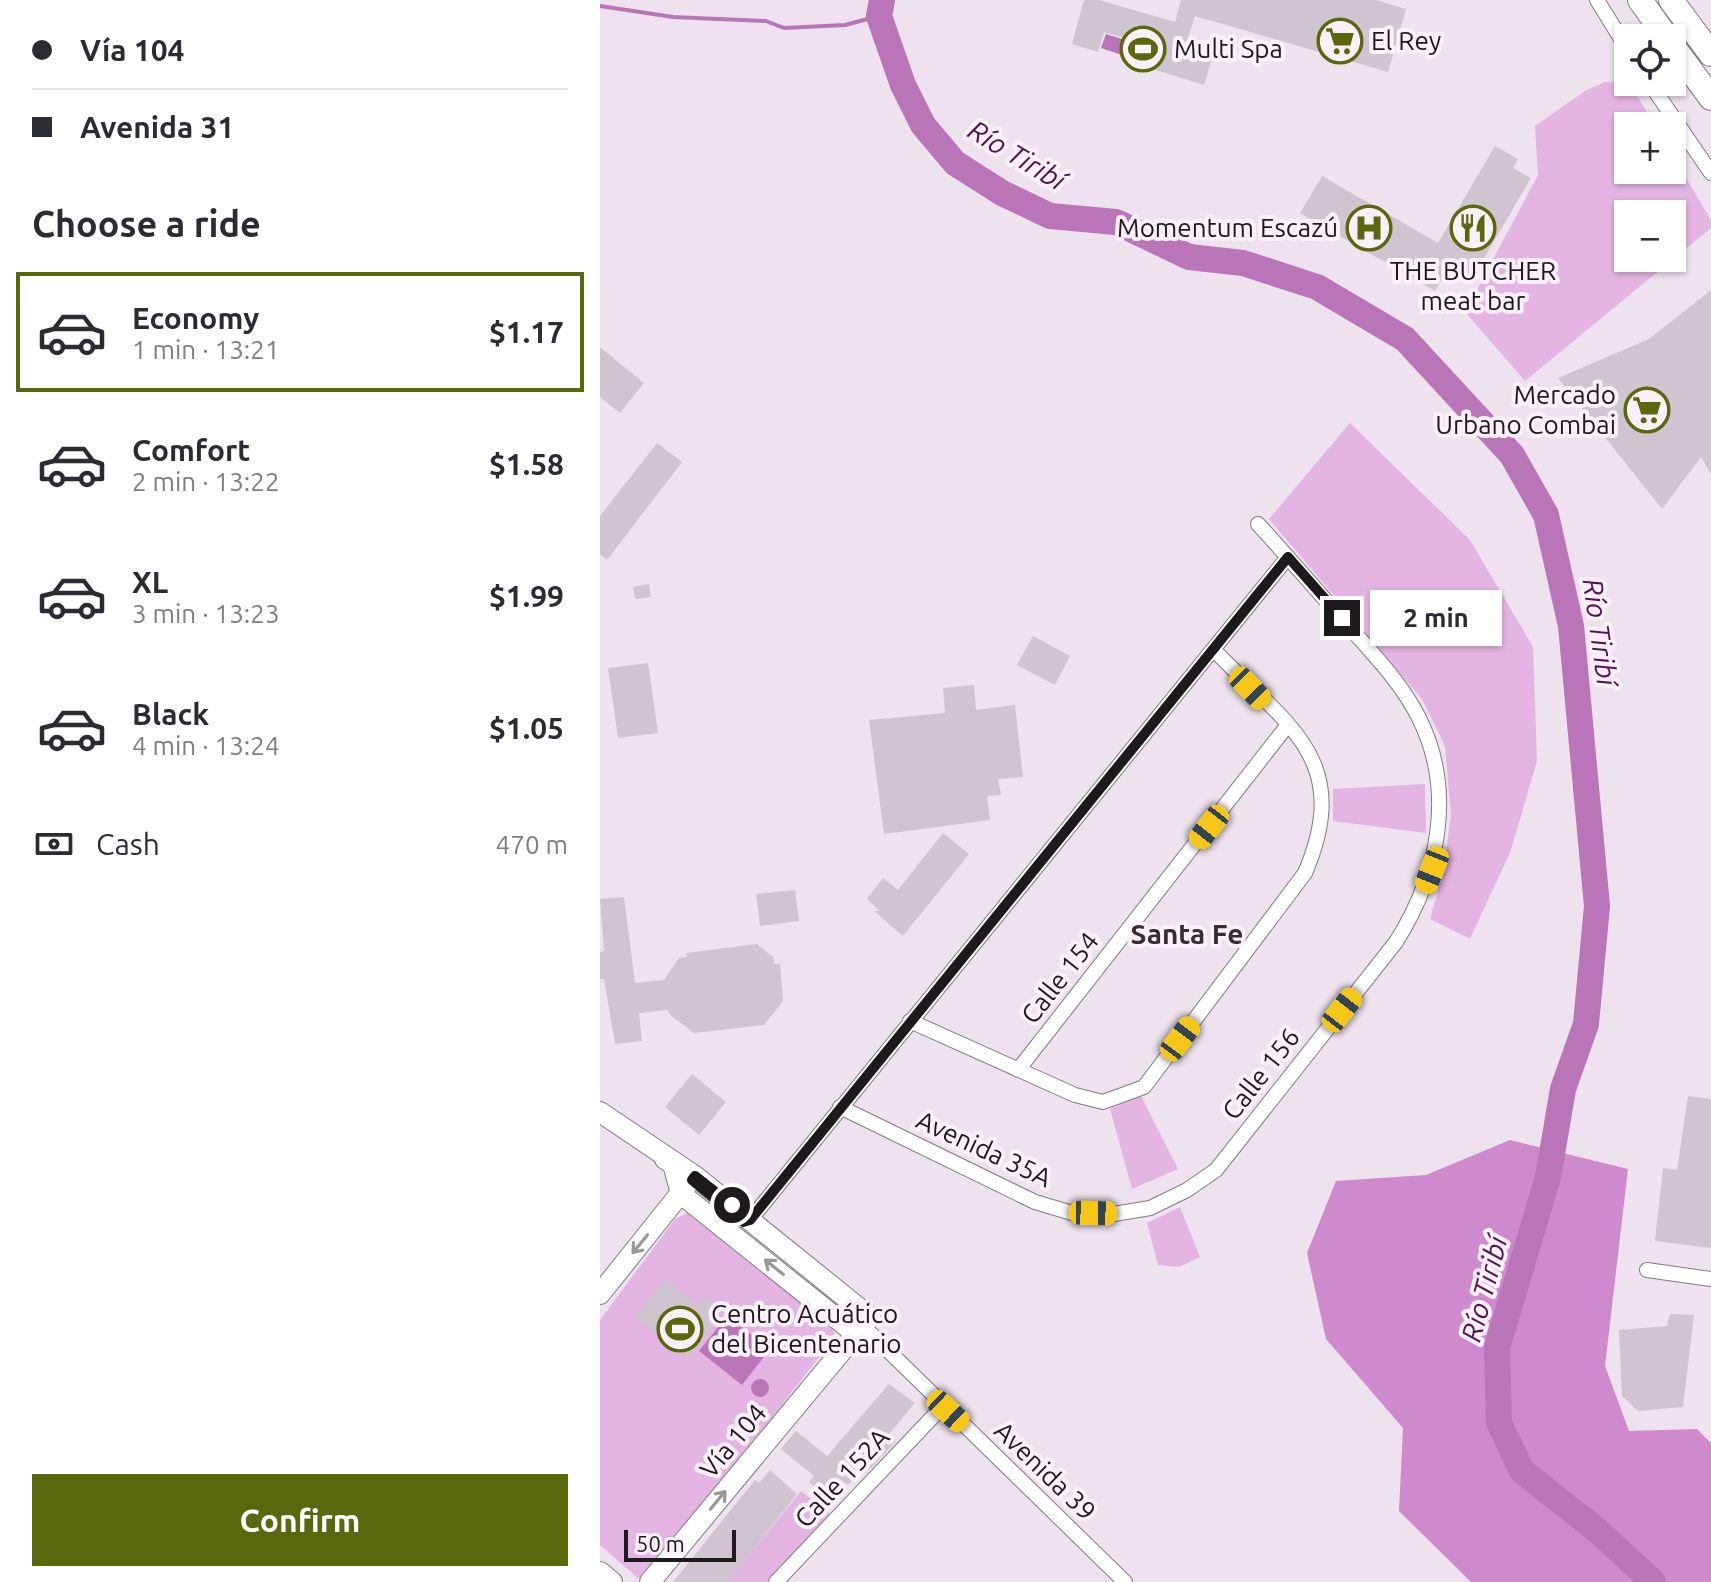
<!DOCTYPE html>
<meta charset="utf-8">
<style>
:root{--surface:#fff;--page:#f2f2f3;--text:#2b2b33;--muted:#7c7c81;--line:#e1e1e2;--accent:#5b670d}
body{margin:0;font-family:Ubuntu,sans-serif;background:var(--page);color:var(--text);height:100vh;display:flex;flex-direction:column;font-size:30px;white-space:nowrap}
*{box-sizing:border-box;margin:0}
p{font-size:26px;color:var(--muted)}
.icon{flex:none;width:44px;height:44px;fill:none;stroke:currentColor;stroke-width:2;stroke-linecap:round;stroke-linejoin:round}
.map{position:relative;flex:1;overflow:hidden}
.drawer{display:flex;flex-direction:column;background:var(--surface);width:600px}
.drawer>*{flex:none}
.banner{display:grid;align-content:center;height:176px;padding:0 32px;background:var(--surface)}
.fabs{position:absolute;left:1014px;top:24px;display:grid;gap:16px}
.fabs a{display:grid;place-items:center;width:72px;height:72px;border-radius:0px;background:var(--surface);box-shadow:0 2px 6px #0004;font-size:40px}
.scale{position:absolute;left:24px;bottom:20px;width:112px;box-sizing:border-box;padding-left:8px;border:4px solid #1d191d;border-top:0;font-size:22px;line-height:28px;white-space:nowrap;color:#1d191d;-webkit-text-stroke:6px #fbeffa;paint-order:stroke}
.end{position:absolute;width:36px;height:36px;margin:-18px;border:10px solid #1d191d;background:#fff;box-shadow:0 0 0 4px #fff}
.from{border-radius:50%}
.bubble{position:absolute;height:56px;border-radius:0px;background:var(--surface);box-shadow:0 2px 6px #0004;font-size:26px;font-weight:700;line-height:56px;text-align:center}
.car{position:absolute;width:24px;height:48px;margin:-24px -12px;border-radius:10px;box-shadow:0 0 6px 2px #0007;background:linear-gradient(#f5c518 24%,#345 0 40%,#f5c518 0 76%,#345 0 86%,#f5c518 0)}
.banner b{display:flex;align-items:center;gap:28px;height:76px;font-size:30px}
.banner b+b{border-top:2px solid var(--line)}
.banner i{width:20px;height:20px;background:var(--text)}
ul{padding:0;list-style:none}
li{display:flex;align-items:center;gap:24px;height:120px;margin:0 16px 12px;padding:0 16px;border:4px solid transparent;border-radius:0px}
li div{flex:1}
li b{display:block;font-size:30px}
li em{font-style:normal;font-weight:700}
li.active{border-color:var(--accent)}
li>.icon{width:72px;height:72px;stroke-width:1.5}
h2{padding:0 32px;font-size:36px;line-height:96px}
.pay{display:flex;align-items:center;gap:20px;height:88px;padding:0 32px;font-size:30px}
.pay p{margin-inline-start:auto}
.cta{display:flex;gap:16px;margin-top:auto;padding:16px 32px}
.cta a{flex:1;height:92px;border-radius:0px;background:var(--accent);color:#fff;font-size:32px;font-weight:700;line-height:92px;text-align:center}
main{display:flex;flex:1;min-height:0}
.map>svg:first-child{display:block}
</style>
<main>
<section class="drawer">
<div class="banner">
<b><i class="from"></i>Vía 104</b>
<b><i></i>Avenida 31</b>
</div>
<h2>Choose a ride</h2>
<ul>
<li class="active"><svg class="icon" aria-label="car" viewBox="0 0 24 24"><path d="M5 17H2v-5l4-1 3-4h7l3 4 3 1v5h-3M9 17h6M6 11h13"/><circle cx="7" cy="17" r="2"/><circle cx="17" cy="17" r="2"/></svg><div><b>Economy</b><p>1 min · 13:21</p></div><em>$1.17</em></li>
<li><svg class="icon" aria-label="car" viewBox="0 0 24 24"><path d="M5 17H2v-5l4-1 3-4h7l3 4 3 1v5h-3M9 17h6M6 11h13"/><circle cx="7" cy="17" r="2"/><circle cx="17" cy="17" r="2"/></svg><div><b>Comfort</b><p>2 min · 13:22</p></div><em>$1.58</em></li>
<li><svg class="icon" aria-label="car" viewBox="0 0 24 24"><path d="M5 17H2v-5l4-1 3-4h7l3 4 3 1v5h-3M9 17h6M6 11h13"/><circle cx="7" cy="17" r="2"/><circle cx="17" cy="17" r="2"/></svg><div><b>XL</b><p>3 min · 13:23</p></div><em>$1.99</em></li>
<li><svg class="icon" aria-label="car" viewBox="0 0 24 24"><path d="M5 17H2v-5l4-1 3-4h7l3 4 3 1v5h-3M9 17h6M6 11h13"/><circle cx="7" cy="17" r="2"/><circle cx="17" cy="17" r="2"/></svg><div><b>Black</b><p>4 min · 13:24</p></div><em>$1.05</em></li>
</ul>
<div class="pay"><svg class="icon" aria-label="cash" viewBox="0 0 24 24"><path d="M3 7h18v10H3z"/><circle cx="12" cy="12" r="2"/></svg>Cash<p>470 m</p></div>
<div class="cta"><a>Confirm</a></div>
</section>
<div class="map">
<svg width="1111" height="1582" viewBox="0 0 1111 1582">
<rect width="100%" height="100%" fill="#ede2ed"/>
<!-- green -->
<path fill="#e4b5e2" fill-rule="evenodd" d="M1005,82C1034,81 1042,104 1055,126H1028V170H1072V154L1111,220V228L925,381L865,312L938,175L935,126L985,91ZM1028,214H1072V258H1028Z
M750,423L870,540L933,647L937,761L911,850L870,939L830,919L843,874L851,815L845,746L822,699L669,519Z
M825,784L826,833L733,821V789Z
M541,1096L578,1169L532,1189L510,1109Z
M580,1207L600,1257L579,1267L558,1265L547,1223Z
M89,1212L233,1328L235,1337L48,1575L39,1579L0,1545V1320L75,1219Z
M201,1491L230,1514L167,1582H127Z"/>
<!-- forest -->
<path fill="#cf89cd" d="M910,1140L1028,1169L1005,1366L1029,1431L1097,1429L1111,1443V1582H871L799,1511L803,1428L726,1339L707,1253L736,1181L826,1175Z"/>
<!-- water -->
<path fill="#ba75b8" d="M506,34L547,47L543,62L501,48Z
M127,1316L170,1349L142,1385L99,1351Z
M151 1388a9 9 0 1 1 18 0a9 9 0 1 1-18 0Z"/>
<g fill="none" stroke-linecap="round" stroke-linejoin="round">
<!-- stream -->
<path stroke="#ba75b8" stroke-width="4" d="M0,6L73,17L166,21L184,28L245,25L279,16"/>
<!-- river -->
<path stroke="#ba75b8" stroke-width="26" d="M282,0L279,16L303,85L323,125L355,163L402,193L450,216L516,222L589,257L643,263L717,287L805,339L912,455L946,515L971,626L997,906L986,1024L963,1089L948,1177L897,1348L899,1423L922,1471L998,1531L1053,1582"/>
</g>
<!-- building -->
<path fill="#cfc4cf" d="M484,0H499L575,22L581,0H776L806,9L788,72L595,16L585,47L613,56L604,85L543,66L549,45L504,32L498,52L472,44Z
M895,146L918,159L913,168L931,178L873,277L850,264L835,291L700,213L722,176L838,243Z
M1111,290V474L1101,457L1062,509L958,378L1049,339Z
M0,347L44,383L20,413L0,397Z
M57,443L82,462L7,560L0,554V516Z
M49,584L51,597L35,599L33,587Z
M433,636L470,656L455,685L417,665Z
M48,663L58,733L18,738L8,668Z
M374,685L376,710L415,705L423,777L398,779L401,795L387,796L390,820L284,834L269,720L345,713L343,688Z
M343,833L369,854L303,936L274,911H280L267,899L283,878L298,890Z
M195,890L199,921L160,926L156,894Z
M24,897L35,983L64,980L79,958L87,957L86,953L157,944L173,957L174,964H180L183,1001L164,1025L94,1033L69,1014L68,1010L39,1013L42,1041L15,1044L4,979H0V952L4,951L0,899Z
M92,1074L126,1102L99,1135L65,1107Z
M1088,1096L1111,1099V1248L1055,1241L1063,1168L1077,1170Z
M65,1279L97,1304L103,1296L121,1310L117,1314L121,1317L89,1357L34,1317Z
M1070,1314L1094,1315L1083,1407L1038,1411L1022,1396L1019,1330L1067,1326Z
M289,1384L315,1403L289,1434L296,1441L271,1468L264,1474L261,1471L248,1485L244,1482L229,1499L209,1482L214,1476L181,1449L196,1431L227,1456Z
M170,1470L197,1494L128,1582H73L155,1480L159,1483Z"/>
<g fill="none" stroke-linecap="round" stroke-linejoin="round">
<!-- street casing -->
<g stroke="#847a83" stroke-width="16">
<path id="street" d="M997,0L1028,50
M1049,82L1111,173
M310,1021L475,1095L503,1102L544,1087L705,873C754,758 686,725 614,650
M418,1070L687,726
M240,1107L435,1202L472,1213L514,1214L550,1208L587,1190L616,1170L796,942C839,874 856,790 818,716C801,683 775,656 751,629C720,594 689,558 658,524
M141,1220H150L688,557
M1047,1270L1111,1279
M263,1326L525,1582
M176,1582L343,1406"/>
</g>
<!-- secondary casing -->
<g stroke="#847a83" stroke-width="22">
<path id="secondary" d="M0,1112L95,1176L270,1317L50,1582
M65,1159L73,1164L81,1194L256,1334
M0,1294L87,1185
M0,1572L12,1582"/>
</g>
<!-- highway casing -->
<g stroke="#847a83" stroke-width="26">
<path id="highway" d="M1040,0L1067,38
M1071,0L1111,54
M1072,45L1111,98"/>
</g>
<!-- street -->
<use href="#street" stroke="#fff" stroke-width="14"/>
<!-- secondary -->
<use href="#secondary" stroke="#fff" stroke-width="20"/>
<!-- highway -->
<use href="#highway" stroke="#fff" stroke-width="24"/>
</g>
<!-- one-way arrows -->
<defs><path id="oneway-shaft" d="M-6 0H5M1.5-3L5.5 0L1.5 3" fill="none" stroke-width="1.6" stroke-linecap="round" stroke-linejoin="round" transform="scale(2)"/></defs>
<g stroke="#999899">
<use href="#oneway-shaft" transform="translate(40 1244) rotate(129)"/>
<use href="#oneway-shaft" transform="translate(174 1267) rotate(-141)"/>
<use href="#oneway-shaft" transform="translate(118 1500) rotate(-50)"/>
</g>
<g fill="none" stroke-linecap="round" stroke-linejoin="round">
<!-- route -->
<path stroke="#1d191d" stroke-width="10" d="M132,1205L95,1176L92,1180L143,1222L150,1220L688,557L742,618"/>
</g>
<!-- icons -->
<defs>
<g id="supermarket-ring" transform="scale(2.3)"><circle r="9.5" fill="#fbeffa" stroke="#5b670d" stroke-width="1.5"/><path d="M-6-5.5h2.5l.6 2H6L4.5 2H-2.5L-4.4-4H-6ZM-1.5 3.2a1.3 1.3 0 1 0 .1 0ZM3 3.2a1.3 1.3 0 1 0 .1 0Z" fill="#5b670d"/></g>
<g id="stadium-ring" transform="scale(2.3)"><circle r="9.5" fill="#fbeffa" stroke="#5b670d" stroke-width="1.5"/><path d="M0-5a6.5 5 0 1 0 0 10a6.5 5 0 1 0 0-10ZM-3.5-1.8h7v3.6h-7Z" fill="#5b670d"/></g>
<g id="hospital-ring" transform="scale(2.3)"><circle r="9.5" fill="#fbeffa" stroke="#5b670d" stroke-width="1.5"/><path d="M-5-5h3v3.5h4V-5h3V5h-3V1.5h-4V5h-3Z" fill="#5b670d"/></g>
<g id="restaurant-ring" transform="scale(2.3)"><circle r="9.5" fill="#fbeffa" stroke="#5b670d" stroke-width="1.5"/><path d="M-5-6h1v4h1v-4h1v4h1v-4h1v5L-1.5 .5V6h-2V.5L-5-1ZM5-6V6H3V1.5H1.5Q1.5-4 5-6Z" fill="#5b670d"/></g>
</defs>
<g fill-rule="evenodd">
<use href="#supermarket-ring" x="740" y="41"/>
<use href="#stadium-ring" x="543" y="49"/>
<use href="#hospital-ring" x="769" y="228"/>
<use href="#restaurant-ring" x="873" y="228"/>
<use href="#supermarket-ring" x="1047" y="410"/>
<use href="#stadium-ring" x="80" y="1329"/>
</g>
<g text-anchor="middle" stroke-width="8" stroke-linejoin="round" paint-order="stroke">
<!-- poi labels -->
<g font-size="26" fill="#1d191d" stroke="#fbeffa" text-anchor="start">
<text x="771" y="50">El Rey</text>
<text x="574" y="58">Multi Spa</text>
<text x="738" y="237" text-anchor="end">Momentum Escazú</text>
<text x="873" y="280" text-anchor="middle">THE BUTCHER<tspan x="873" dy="30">meat bar</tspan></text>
<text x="1016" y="404" text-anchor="end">Mercado<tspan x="1016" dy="30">Urbano Combai</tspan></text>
<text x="111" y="1323">Centro Acuático<tspan x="111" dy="30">del Bicentenario</tspan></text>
</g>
<!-- street labels -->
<g font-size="26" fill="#1d191d" stroke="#fbeffa">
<text transform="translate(460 978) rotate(-52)" y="9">Calle 154</text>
<text transform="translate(661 1074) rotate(-52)" y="9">Calle 156</text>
<text transform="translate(384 1149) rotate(25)" y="9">Avenida 35A</text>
<text transform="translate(133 1441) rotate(-50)" y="9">Vía 104</text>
<text transform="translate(445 1471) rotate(44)" y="9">Avenida 39</text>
<text transform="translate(242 1478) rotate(-47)" y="9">Calle 152A</text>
</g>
<!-- water labels -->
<g font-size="28" font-style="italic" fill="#511251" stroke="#fbeffa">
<text transform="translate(417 155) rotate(31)" y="10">Río Tiribí</text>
<text transform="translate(1000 632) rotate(82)" y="10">Río Tiribí</text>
<text transform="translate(884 1289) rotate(-75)" y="10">Río Tiribí</text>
</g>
<!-- neighbourhood labels -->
<g font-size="28" font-weight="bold" fill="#362d35" stroke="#fbeffa">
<text x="587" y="944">Santa Fe</text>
</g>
</g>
</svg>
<div class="fabs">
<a><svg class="icon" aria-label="locate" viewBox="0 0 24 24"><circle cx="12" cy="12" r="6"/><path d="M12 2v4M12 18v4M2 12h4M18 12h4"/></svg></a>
<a>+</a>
<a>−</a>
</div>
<div class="scale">50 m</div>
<i class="end from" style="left:132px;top:1205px"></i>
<i class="end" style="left:742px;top:618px"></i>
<div class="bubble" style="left:770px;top:590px;width:132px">2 min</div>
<i class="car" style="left:650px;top:688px;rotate:136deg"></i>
<i class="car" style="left:609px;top:827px;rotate:218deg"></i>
<i class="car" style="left:832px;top:870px;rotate:202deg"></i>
<i class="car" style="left:742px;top:1010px;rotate:38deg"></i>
<i class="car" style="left:580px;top:1039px;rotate:37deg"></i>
<i class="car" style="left:493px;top:1213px;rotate:91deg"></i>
<i class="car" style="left:348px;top:1411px;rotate:133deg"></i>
</div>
</main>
